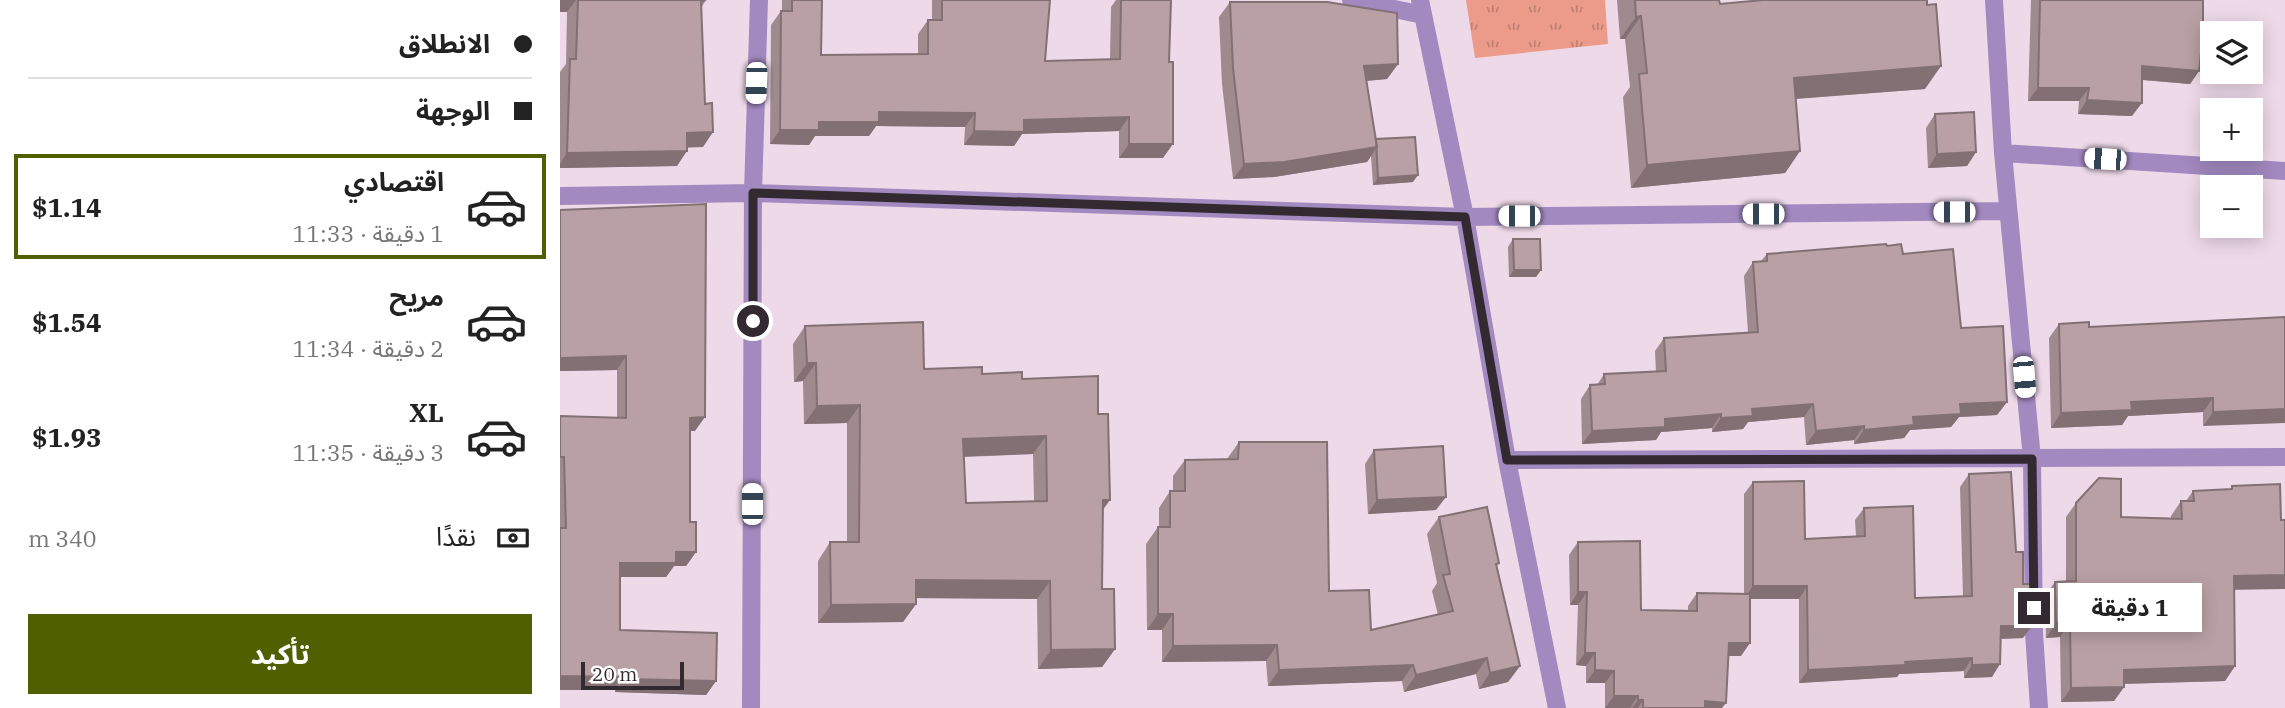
<!DOCTYPE html>
<html lang="ar">
<meta charset="utf-8">
<style>
:root{--surface:#fff;--page:#f2f2f2;--text:#222;--muted:#767676;--line:#e0e0e0;--accent:#505f00}
body{margin:0;font-family:"IBM Plex Serif","Noto Sans Arabic",serif;background:var(--page);color:var(--text);direction:rtl;height:100vh;display:flex;flex-direction:column;font-size:26px;white-space:nowrap}
*{box-sizing:border-box;margin:0}
p{font-size:23px;color:var(--muted)}
.icon{flex:none;width:38px;height:38px;fill:none;stroke:currentColor;stroke-width:2;stroke-linecap:round;stroke-linejoin:round}
.map{position:relative;flex:1;overflow:hidden;direction:ltr}
.side{display:flex;flex-direction:column;background:var(--surface);width:560px}
.side>*{flex:none}
.top-card{display:grid;align-content:center;height:154px;padding:0 28px;background:var(--surface)}
.fabs{position:absolute;left:1640px;top:21px;display:grid;gap:14px}
.fabs a{display:grid;place-items:center;width:63px;height:63px;border-radius:0px;background:var(--surface);box-shadow:0 4px 18px #0003;font-size:35px}
.scale{position:absolute;left:21px;bottom:18px;width:103px;box-sizing:border-box;padding-left:7px;border:4px solid #322a30;border-top:0;font-size:19px;line-height:24px;white-space:nowrap;color:#322a30;-webkit-text-stroke:5px #fff;paint-order:stroke}
.end{position:absolute;width:32px;height:32px;margin:-16px;border:9px solid #322a30;background:#fff;box-shadow:0 0 0 4px #fff}
.from{border-radius:50%}
.bubble{position:absolute;height:49px;border-radius:0px;background:var(--surface);box-shadow:0 4px 18px #0003;font-size:23px;font-weight:700;line-height:49px;text-align:center;direction:rtl}
.car{position:absolute;width:21px;height:42px;margin:-21px -10px;border-radius:9px;box-shadow:0 0 5px 2px #0007;background:linear-gradient(#fff 24%,#345 0 40%,#fff 0 76%,#345 0 86%,#fff 0)}
.top-card b{display:flex;align-items:center;gap:24px;height:66px;font-size:26px}
.top-card b+b{border-top:2px solid var(--line)}
.top-card i{width:18px;height:18px;background:var(--text)}
ul{padding:0;list-style:none}
li{display:flex;align-items:center;gap:21px;height:105px;margin:0 14px 10px;padding:0 14px;border:4px solid transparent;border-radius:0px}
li div{flex:1}
li b{display:block;font-size:26px}
li em{font-style:normal;font-weight:700}
li.selected{border-color:var(--accent)}
li>.icon{width:63px;height:63px;stroke-width:1.5}
.pay{display:flex;align-items:center;gap:18px;height:77px;padding:0 28px;font-size:26px}
.pay p{margin-inline-start:auto}
.primary-button{display:flex;gap:14px;margin-top:auto;padding:14px 28px}
.primary-button a{flex:1;height:80px;border-radius:0px;background:var(--accent);color:#fff;font-size:28px;font-weight:700;line-height:80px;text-align:center}
main{display:flex;flex:1;min-height:0}
.map>svg:first-child{display:block}
</style>
<main>
<div class="map">
<svg width="1725" height="708" viewBox="0 0 1725 708">
<defs>
<pattern id="grass-tufts" width="24" height="20" patternUnits="userSpaceOnUse" patternTransform="scale(1.75)"><rect width="24" height="20" fill="#ec9b8a"/><path d="M3 7l-1-3M5 7V3M7 7l1-3M15 17l-1-3M17 17v-4M19 17l1-3" fill="none" stroke="#c07f71"/></pattern>
</defs>
<rect width="100%" height="100%" fill="#eed9e9"/>
<!-- grass -->
<path fill="url(#grass-tufts)" d="M906,0H1045L1048,44L915,58Z"/>
<g fill="none" stroke-linecap="round" stroke-linejoin="round">
<!-- minor -->
<path stroke="#a289c0" stroke-width="18" d="M791,0L863,15
M860,0L905,217L947,460L997,708
M1434,0L1443,153L1472,459L1474,633L1479,708
M1443,153L1725,171
M0,196L193,193L905,217L1448,211
M947,460L1725,457
M191,708L193,193L199,0"/>
</g>
<!-- wall -->
<path fill="#9f8a8e" fill-rule="evenodd" d="M0,0H146L141,8L143,147H127L117,166L0,168V72L6,64L7,12Z
M222,0H262L261,55L358,54V34L368,20H372V0H490L485,61L550,59L551,7L556,0H611L603,158H559V131L462,134L454,146L404,145L405,127L316,126L309,136H255L249,145L210,144L211,25L221,11H222Z
M1057,0H1159L1160,4L1365,89L1236,99L1240,151L1225,173L1071,188L1063,97L1070,87L1065,39H1060Z
M1471,0H1643L1639,71L1630,84L1582,80L1572,116L1518,114L1519,101H1468Z
M670,2L838,64L827,79L806,81L816,139L853,182L813,185L811,156L807,162L714,177L673,179L662,84L659,17Z
M1375,114L1416,152L1407,166L1368,168L1366,128Z
M0,210L135,431H130V522L136,552L126,566H114L106,577H60V630L156,681L146,695L55,692V690H0V416L57,418V370L0,371Z
M953,239L981,270L976,277H949L948,247Z
M1327,246L1343,254L1401,328L1447,402L1437,415L1399,417L1391,427L1350,430L1344,438L1294,444V440L1246,445L1244,417L1188,422L1183,429L1152,432V428L1101,432L1096,440L1022,444L1021,399L1030,385H1037L1044,374L1096,372L1095,351L1104,338L1188,332L1184,276L1193,262L1201,261L1207,254Z
M1725,317L1643,426V412L1568,416L1562,425L1491,428L1489,338L1499,324L1529,327Z
M245,326L364,369L422,374L462,379L538,414L543,509L542,589L555,649L542,667L478,669L477,599L356,598V604L343,622L258,623V561L270,542H287V423L244,424L243,381L234,382L233,344ZM473,454L474,501L406,503L404,457Z
M679,442L769,591L811,630L878,615L872,591L877,583L867,534L879,517L939,563L937,566L960,666L948,682L919,689L916,674L844,692L842,681L708,686L706,661L602,662V630H587L586,544L598,527H599V508L610,491H613V476L625,460L667,459Z
M814,450L876,510L808,514L805,464Z
M1409,474L1456,552L1463,638L1441,639L1432,677L1404,678V671L1339,674L1337,677L1239,683V599H1190L1181,656H1168L1162,708H1045V683H1026V666L1016,665L1018,605H1010L1009,555L1018,542L1081,610L1128,611V606L1137,593L1184,594V494L1193,482L1245,539L1296,536L1295,520L1304,508L1355,598L1403,597L1400,487Z
M1672,486L1675,666L1665,681L1564,684V687L1554,701L1501,702L1500,637L1486,638L1485,596L1495,582H1506V517L1516,503L1561,517L1611,518V516L1621,501H1626L1633,491L1670,489Z"/>
<!-- shaded-wall -->
<path fill="#827074" d="M0,0H16L7,12H0Z
M1081,16L1065,39H1060L1076,17Z
M838,64L827,79L793,82L804,66Z
M1381,66L1365,89L1218,100L1234,78Z
M1582,66L1639,71L1630,84L1573,79Z
M1478,88H1529L1519,101H1468Z
M1527,100L1582,103L1572,116L1518,114Z
M319,112L415,113L405,127L316,126L309,136H255L249,145L210,144L220,130Z
M569,117L559,131L462,134L454,146L404,145L414,131L464,120Z
M153,132L143,147L117,148L127,133Z
M569,144H613L603,158H559Z
M817,147L807,162L714,177L673,179L684,164Z
M127,151L117,166L0,168V164L7,153Z
M1240,151L1225,173L1071,188L1087,165Z
M1416,152L1407,166L1368,168L1377,154Z
M858,175L853,182L813,185L818,178Z
M954,270H981L976,277H949Z
M66,356L57,370L0,371V358Z
M247,363H256L243,381L234,382Z
M1653,398L1643,412L1568,416L1562,425L1491,428L1501,413L1571,402Z
M1447,402L1437,415L1399,417L1391,427L1350,430L1344,438L1294,444L1304,430L1400,404Z
M1253,404L1244,417L1188,422L1183,429L1152,432L1161,418L1192,409Z
M300,405L287,423L244,424L257,406Z
M1725,409V423L1643,426L1653,412Z
M1161,414L1152,428L1101,432L1096,440L1022,444L1032,431L1105,419Z
M145,417L135,431H120L130,418Z
M1304,426L1294,440L1246,445L1256,431Z
M486,436L473,454L390,457L403,439Z
M886,497L876,510L808,514L817,500Z
M543,500H550L537,518Z
M116,552H136L126,566H114L106,577H50L60,563Z
M1725,575V589L1664,590L1674,576Z
M356,580L490,581L477,599L343,598Z
M1193,586H1247L1239,599H1184Z
M1018,592H1027L1018,605H1010Z
M356,604L343,622L258,623L271,605Z
M598,614H613L602,630H587Z
M1496,623H1510L1500,637L1486,638Z
M1441,626H1472L1463,638L1432,639Z
M1169,643H1190L1181,656H1160Z
M717,645L706,661L602,662L613,646Z
M555,649L542,667L478,669L491,650Z
M1025,653H1035L1026,666L1016,665Z
M927,658L916,674L844,692L856,675Z
M1412,658L1404,671L1339,674L1337,677L1239,683L1248,670L1345,662Z
M1440,664L1432,677L1404,678L1412,665Z
M853,665L842,681L708,686L719,670Z
M960,666L948,682L919,689L930,673Z
M1675,666L1665,681L1554,684L1564,670Z
M1035,670L1054,671L1045,683H1026Z
M0,676L64,677L55,690H0Z
M64,679L156,681L146,695L55,692Z
M1564,687L1554,701L1501,702L1511,688Z
M1054,696H1078L1070,708H1045Z
M1078,700H1083L1078,708H1072Z
M1145,701L1166,703L1162,708H1140Z"/>
<!-- building -->
<path fill="#b9a0a5" stroke="#827074" stroke-width="2" fill-rule="evenodd" d="M18,0H146L141,1L145,104L152,103L153,132L127,133V151L7,153L10,59H16Z
M232,0H262L261,55L368,54V20H382V0H490L485,61L560,59L561,0H611L609,62H613V144H569V117L464,120V132L414,131L415,113L319,112V122H259V130H220L221,11H232Z
M1075,0H1159L1160,4L1203,0H1367V5L1376,4L1381,66L1234,78L1240,151L1087,165L1079,74L1087,73L1081,16L1076,17Z
M1480,0H1643V35L1639,71L1582,66V103L1527,100L1529,88H1478Z
M670,2H767L837,13L838,64L804,66L817,147L724,162L684,164L673,68Z
M1414,112L1416,152L1377,154L1375,114Z
M855,137L858,175L818,178L816,139Z
M146,204L145,417L130,418V522H136V552H116V563H60V630L157,633L156,681L64,679V677L0,676V528H6L4,457H0V416L66,418V356L0,358V210Z
M953,239H980L981,270H954Z
M1326,244L1327,246L1341,244L1343,254L1393,249L1401,328L1443,326L1447,402L1400,404L1401,414L1353,417L1354,425L1304,430V426L1256,431L1253,404L1192,409L1193,416L1161,418V414L1105,419V427L1032,431L1030,385L1045,384L1044,374L1106,371L1104,338L1198,332L1193,262L1207,261V254Z
M1725,317V409L1653,412V398L1571,402L1572,410L1501,413L1499,324L1529,322V327Z
M363,322L364,369L422,367V374L462,372V379L538,376V414H548L550,500H543L542,589H554L555,649L491,650L490,581L356,580V604L271,605L270,542H299L300,405L257,406L256,363H247L245,326ZM486,436L487,501L406,503L403,439Z
M679,442H767L769,591L809,590L811,630L893,611L883,575L890,574L879,517L927,507L939,563L936,564L960,666L930,673L927,658L856,675L853,665L719,670L717,645L613,646V614H598V527H610V491H625V460L678,459Z
M883,446L886,497L817,500L814,450Z
M1451,472L1456,552H1463V584H1471L1472,626H1441L1440,664L1412,665V658L1345,662L1346,665L1248,670L1247,586H1193V482L1244,481L1245,539L1305,536L1304,508L1353,506L1355,598L1412,596L1409,474Z
M1539,478L1561,479V517L1622,519L1621,501H1634L1633,491L1672,489V486L1720,484L1721,520H1725V575L1674,576L1675,666L1564,670V687L1511,688L1510,623H1496L1495,582L1516,581V503Z
M1080,541L1081,610L1137,611V593L1190,594V643H1169L1166,703L1145,701V708H1083V700H1078V696H1054V671L1035,670V653H1025L1027,592H1018V542Z"/>
<g fill="none" stroke-linecap="round" stroke-linejoin="round">
<!-- route -->
<path stroke="#322a30" stroke-width="9" d="M193,321V193L905,217L947,460L1472,459L1474,608"/>
</g>
</svg>
<div class="fabs">
<a><svg class="icon" aria-label="layers" viewBox="0 0 24 24"><path d="M12 4l9 5-9 5-9-5zM3 14l9 5 9-5"/></svg></a>
<a>+</a>
<a>−</a>
</div>
<div class="scale">20 m</div>
<i class="end from" style="left:193px;top:321px"></i>
<i class="end" style="left:1474px;top:608px"></i>
<div class="bubble" style="left:1498px;top:583px;width:144px">1 دقيقة</div>
<i class="car" style="left:196px;top:83px;rotate:182deg"></i>
<i class="car" style="left:1545px;top:159px;rotate:274deg"></i>
<i class="car" style="left:1394px;top:212px;rotate:270deg"></i>
<i class="car" style="left:1203px;top:214px;rotate:270deg"></i>
<i class="car" style="left:959px;top:216px;rotate:270deg"></i>
<i class="car" style="left:1464px;top:377px;rotate:175deg"></i>
<i class="car" style="left:192px;top:504px;rotate:0deg"></i>
</div>
<section class="side">
<div class="top-card">
<b><i class="from"></i>الانطلاق</b>
<b><i></i>الوجهة</b>
</div>
<ul>
<li class="selected"><svg class="icon" aria-label="car" viewBox="0 0 24 24"><path d="M5 17H2v-5l4-1 3-4h7l3 4 3 1v5h-3M9 17h6M6 11h13"/><circle cx="7" cy="17" r="2"/><circle cx="17" cy="17" r="2"/></svg><div><b>اقتصادي</b><p>1 دقيقة · 11:33</p></div><em>$1.14</em></li>
<li><svg class="icon" aria-label="car" viewBox="0 0 24 24"><path d="M5 17H2v-5l4-1 3-4h7l3 4 3 1v5h-3M9 17h6M6 11h13"/><circle cx="7" cy="17" r="2"/><circle cx="17" cy="17" r="2"/></svg><div><b>مريح</b><p>2 دقيقة · 11:34</p></div><em>$1.54</em></li>
<li><svg class="icon" aria-label="car" viewBox="0 0 24 24"><path d="M5 17H2v-5l4-1 3-4h7l3 4 3 1v5h-3M9 17h6M6 11h13"/><circle cx="7" cy="17" r="2"/><circle cx="17" cy="17" r="2"/></svg><div><b>XL</b><p>3 دقيقة · 11:35</p></div><em>$1.93</em></li>
</ul>
<div class="pay"><svg class="icon" aria-label="cash" viewBox="0 0 24 24"><path d="M3 7h18v10H3z"/><circle cx="12" cy="12" r="2"/></svg>نقدًا<p>340 m</p></div>
<div class="primary-button"><a>تأكيد</a></div>
</section>
</main>
